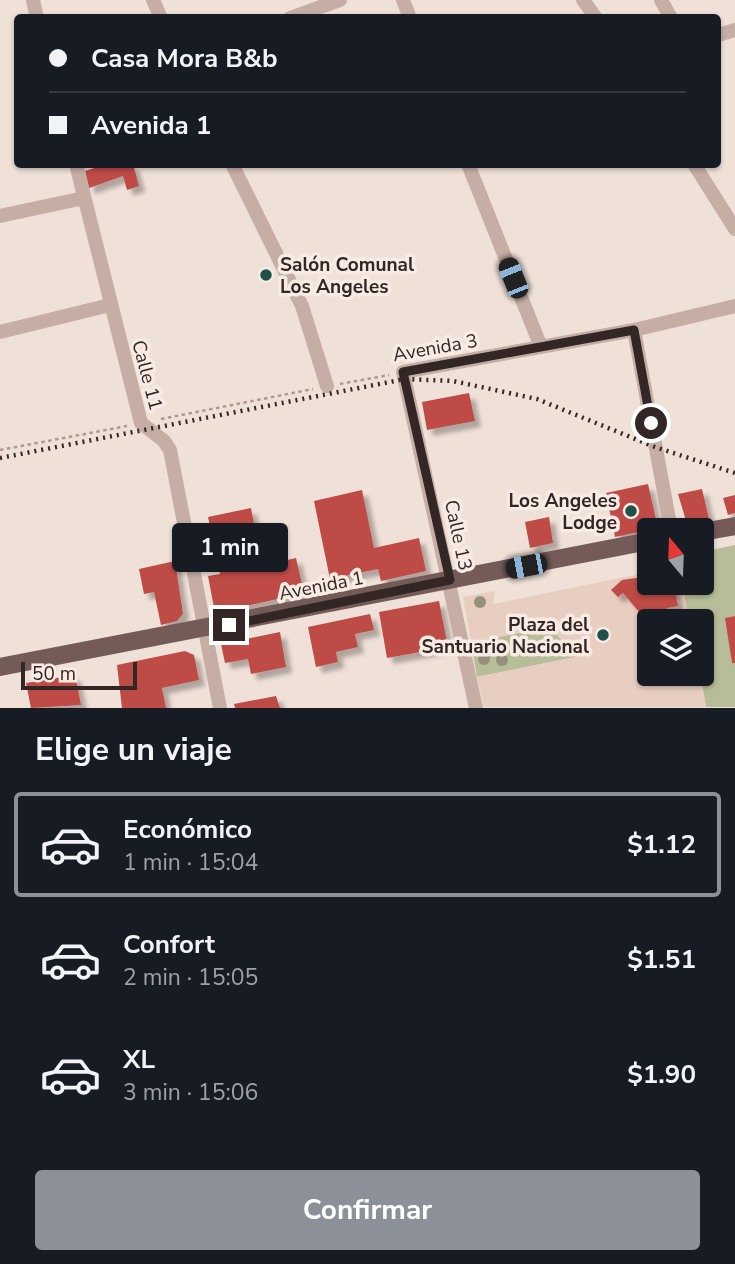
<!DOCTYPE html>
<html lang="es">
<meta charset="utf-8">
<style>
:root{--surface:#171b24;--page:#242831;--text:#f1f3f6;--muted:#9ea1a6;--line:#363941;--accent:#8c9099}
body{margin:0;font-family:"Nunito Sans",sans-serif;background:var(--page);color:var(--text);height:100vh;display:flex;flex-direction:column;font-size:26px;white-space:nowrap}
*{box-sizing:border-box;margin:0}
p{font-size:23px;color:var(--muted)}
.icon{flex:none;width:38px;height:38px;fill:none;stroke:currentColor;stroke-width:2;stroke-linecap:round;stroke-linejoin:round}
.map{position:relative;height:708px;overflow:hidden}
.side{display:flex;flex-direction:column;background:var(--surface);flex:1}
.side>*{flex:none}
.hud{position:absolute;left:14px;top:14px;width:707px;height:154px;border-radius:7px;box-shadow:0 2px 5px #0004;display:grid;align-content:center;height:154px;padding:0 35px;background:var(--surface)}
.needle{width:46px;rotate:341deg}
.buttons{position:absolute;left:637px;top:518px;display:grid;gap:14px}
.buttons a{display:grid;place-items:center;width:77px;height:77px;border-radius:7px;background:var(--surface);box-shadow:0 2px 5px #0004;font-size:35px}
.scale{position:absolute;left:21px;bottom:18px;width:116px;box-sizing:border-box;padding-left:7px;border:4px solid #332726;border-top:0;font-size:19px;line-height:24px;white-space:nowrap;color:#332726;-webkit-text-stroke:5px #f8ebe4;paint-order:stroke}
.end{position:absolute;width:32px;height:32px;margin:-16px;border:9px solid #332726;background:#fff;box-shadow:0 0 0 4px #fff}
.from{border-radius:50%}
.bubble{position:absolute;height:49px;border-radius:7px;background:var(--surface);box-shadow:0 2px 5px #0004;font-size:23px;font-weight:700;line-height:49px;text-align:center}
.car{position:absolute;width:21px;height:42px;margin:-21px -10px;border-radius:9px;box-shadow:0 0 5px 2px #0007;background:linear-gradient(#222 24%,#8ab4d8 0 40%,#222 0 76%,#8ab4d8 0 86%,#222 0)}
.hud b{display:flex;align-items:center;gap:24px;height:66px;font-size:26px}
.hud b+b{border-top:2px solid var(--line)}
.hud i{width:18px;height:18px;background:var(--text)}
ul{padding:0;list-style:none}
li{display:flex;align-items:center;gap:21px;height:105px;margin:0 14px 10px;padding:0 21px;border:4px solid transparent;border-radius:7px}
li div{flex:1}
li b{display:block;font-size:26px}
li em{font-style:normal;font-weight:700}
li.current{border-color:var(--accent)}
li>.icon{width:63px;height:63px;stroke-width:1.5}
h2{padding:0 35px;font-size:32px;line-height:84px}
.action{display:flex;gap:14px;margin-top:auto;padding:14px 35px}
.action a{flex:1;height:80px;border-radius:7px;background:var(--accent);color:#fff;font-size:28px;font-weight:700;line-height:80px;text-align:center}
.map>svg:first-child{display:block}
</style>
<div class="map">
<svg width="735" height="708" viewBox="0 0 735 708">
<defs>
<filter id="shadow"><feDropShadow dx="6" dy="6" stdDeviation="2" flood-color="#0004"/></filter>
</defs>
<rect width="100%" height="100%" fill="#efe0d8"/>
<!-- green -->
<path fill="#b8bd99" d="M735,545V616L726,618L732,663H735V707H706L700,674L702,621H689L682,583H702V552Z
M551,627L575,657L477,677L471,642Z"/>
<!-- plaza -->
<path fill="#e7cec0" d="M649,572V583H682L689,621H649V674H700L706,707H484L477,677L575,657L551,627L471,642L463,597L495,591L493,604Z"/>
<!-- building -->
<path fill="#bf4b46" filter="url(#shadow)" d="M107,164H133L139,186L127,190L123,176L89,188L85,171Z
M469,393L475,421L427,430L422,402Z
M648,484L658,528L615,537L606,493Z
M702,489L709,519L687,524L678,494Z
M362,490L374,548L419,538L426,571L381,581L378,569L330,579L314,501Z
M735,495V513L728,515L723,498Z
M251,508L262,566L296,558L304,593L215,613L208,576L220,574L208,517Z
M549,517L553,543L530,548L525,522Z
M175,561L183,614L177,621L161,625L154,592L144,594L139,569Z
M649,576V583H674L678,606L667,608L668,612L662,613L661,609L640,613L623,593L618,597L611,590L622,580Z
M439,601L448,647L387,658L379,612Z
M370,614L374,630L355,634L358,647L336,652L338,662L316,667L308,627Z
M735,616V663H732L725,618Z
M280,632L286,667L251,674L248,659L225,663L221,644Z
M185,651L194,655L199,680L162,688L166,708H122L117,665Z
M75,675L81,705L31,708L26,683Z
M276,696L280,708H235L234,704Z"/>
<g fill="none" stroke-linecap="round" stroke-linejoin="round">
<!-- path -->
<path stroke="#b29790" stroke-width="2.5" stroke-dasharray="3.5 3.5" stroke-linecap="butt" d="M340,384L389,375
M161,419L313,389
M0,450L127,426"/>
<!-- minor -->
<path stroke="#c6aea5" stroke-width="14" d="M33,0L37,18
M153,0L161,18
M403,0L410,18
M583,0L596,18
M661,0L671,18
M290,18L340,0
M718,35L735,30
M76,164L141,423L164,441L170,450L220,708
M232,164L302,306L327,386
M468,164L541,347
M694,164L735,229
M0,216L84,198
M634,330L671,530
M0,332L110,305
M476,708L403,372L634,330L735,306"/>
<!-- major -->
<path stroke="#745b58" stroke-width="18" d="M702,532L735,526
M0,667L649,541"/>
<!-- rail -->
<path stroke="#332726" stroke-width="4.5" stroke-dasharray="2 5" stroke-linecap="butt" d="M0,458L405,379L453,381L537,399L655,447L735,473"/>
</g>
<!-- trees -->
<g fill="#949079">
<circle cx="480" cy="602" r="6"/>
<circle cx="484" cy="659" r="6"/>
<circle cx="502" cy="660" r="6"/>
</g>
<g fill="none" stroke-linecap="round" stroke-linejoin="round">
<!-- route -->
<path stroke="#332726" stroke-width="9" d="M229,625L450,580L403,372L634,330L651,423"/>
</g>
<!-- markers -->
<g fill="#1e514a" stroke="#f8ebe4" stroke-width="2.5">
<circle cx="266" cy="275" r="7"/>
<circle cx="631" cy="511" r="7"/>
<circle cx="603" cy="635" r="7"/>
</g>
<g text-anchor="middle" stroke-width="7" stroke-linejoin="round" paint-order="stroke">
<!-- poi labels -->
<g font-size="19" font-weight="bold" fill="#332726" stroke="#f8ebe4" text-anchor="end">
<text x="280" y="271" text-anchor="start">Salón Comunal<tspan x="280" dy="22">Los Angeles</tspan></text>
<text x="617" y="507">Los Angeles<tspan x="617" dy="22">Lodge</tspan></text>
<text x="589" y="631">Plaza del<tspan x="589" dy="22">Santuario Nacional</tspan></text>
</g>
<!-- street labels -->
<g font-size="19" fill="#332726" stroke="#f8ebe4">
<text transform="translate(435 347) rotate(-10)" y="7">Avenida 3</text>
<text transform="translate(148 375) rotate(75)" y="7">Calle 11</text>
<text transform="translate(459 535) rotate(78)" y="7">Calle 13</text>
<text transform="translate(321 585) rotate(-11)" y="7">Avenida 1</text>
</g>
</g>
</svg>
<div class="buttons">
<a><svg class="needle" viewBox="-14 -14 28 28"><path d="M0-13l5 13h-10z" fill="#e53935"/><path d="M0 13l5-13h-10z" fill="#9ea1a6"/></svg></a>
<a><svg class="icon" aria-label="layers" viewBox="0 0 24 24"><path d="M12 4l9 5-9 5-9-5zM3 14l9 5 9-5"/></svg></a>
</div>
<div class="scale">50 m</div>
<i class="end from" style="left:651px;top:423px"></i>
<i class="end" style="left:229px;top:625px"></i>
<div class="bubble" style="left:172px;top:523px;width:116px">1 min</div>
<i class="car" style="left:513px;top:278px;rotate:338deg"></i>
<i class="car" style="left:526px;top:566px;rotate:259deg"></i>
<div class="hud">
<b><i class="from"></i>Casa Mora B&amp;b</b>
<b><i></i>Avenida 1</b>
</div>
</div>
<section class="side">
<h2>Elige un viaje</h2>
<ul>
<li class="current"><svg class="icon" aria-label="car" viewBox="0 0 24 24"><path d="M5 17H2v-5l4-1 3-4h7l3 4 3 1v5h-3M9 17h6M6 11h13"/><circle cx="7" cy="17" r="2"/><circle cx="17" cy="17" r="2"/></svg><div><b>Económico</b><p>1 min · 15:04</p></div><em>$1.12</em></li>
<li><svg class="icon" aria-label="car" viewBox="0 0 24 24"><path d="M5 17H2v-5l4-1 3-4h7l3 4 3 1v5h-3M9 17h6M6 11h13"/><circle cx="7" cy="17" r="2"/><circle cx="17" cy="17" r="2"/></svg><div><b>Confort</b><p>2 min · 15:05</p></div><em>$1.51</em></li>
<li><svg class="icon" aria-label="car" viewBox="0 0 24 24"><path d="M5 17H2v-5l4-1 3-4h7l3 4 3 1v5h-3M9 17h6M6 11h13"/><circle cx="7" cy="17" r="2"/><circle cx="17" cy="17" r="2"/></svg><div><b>XL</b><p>3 min · 15:06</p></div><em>$1.90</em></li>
</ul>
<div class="action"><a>Confirmar</a></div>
</section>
